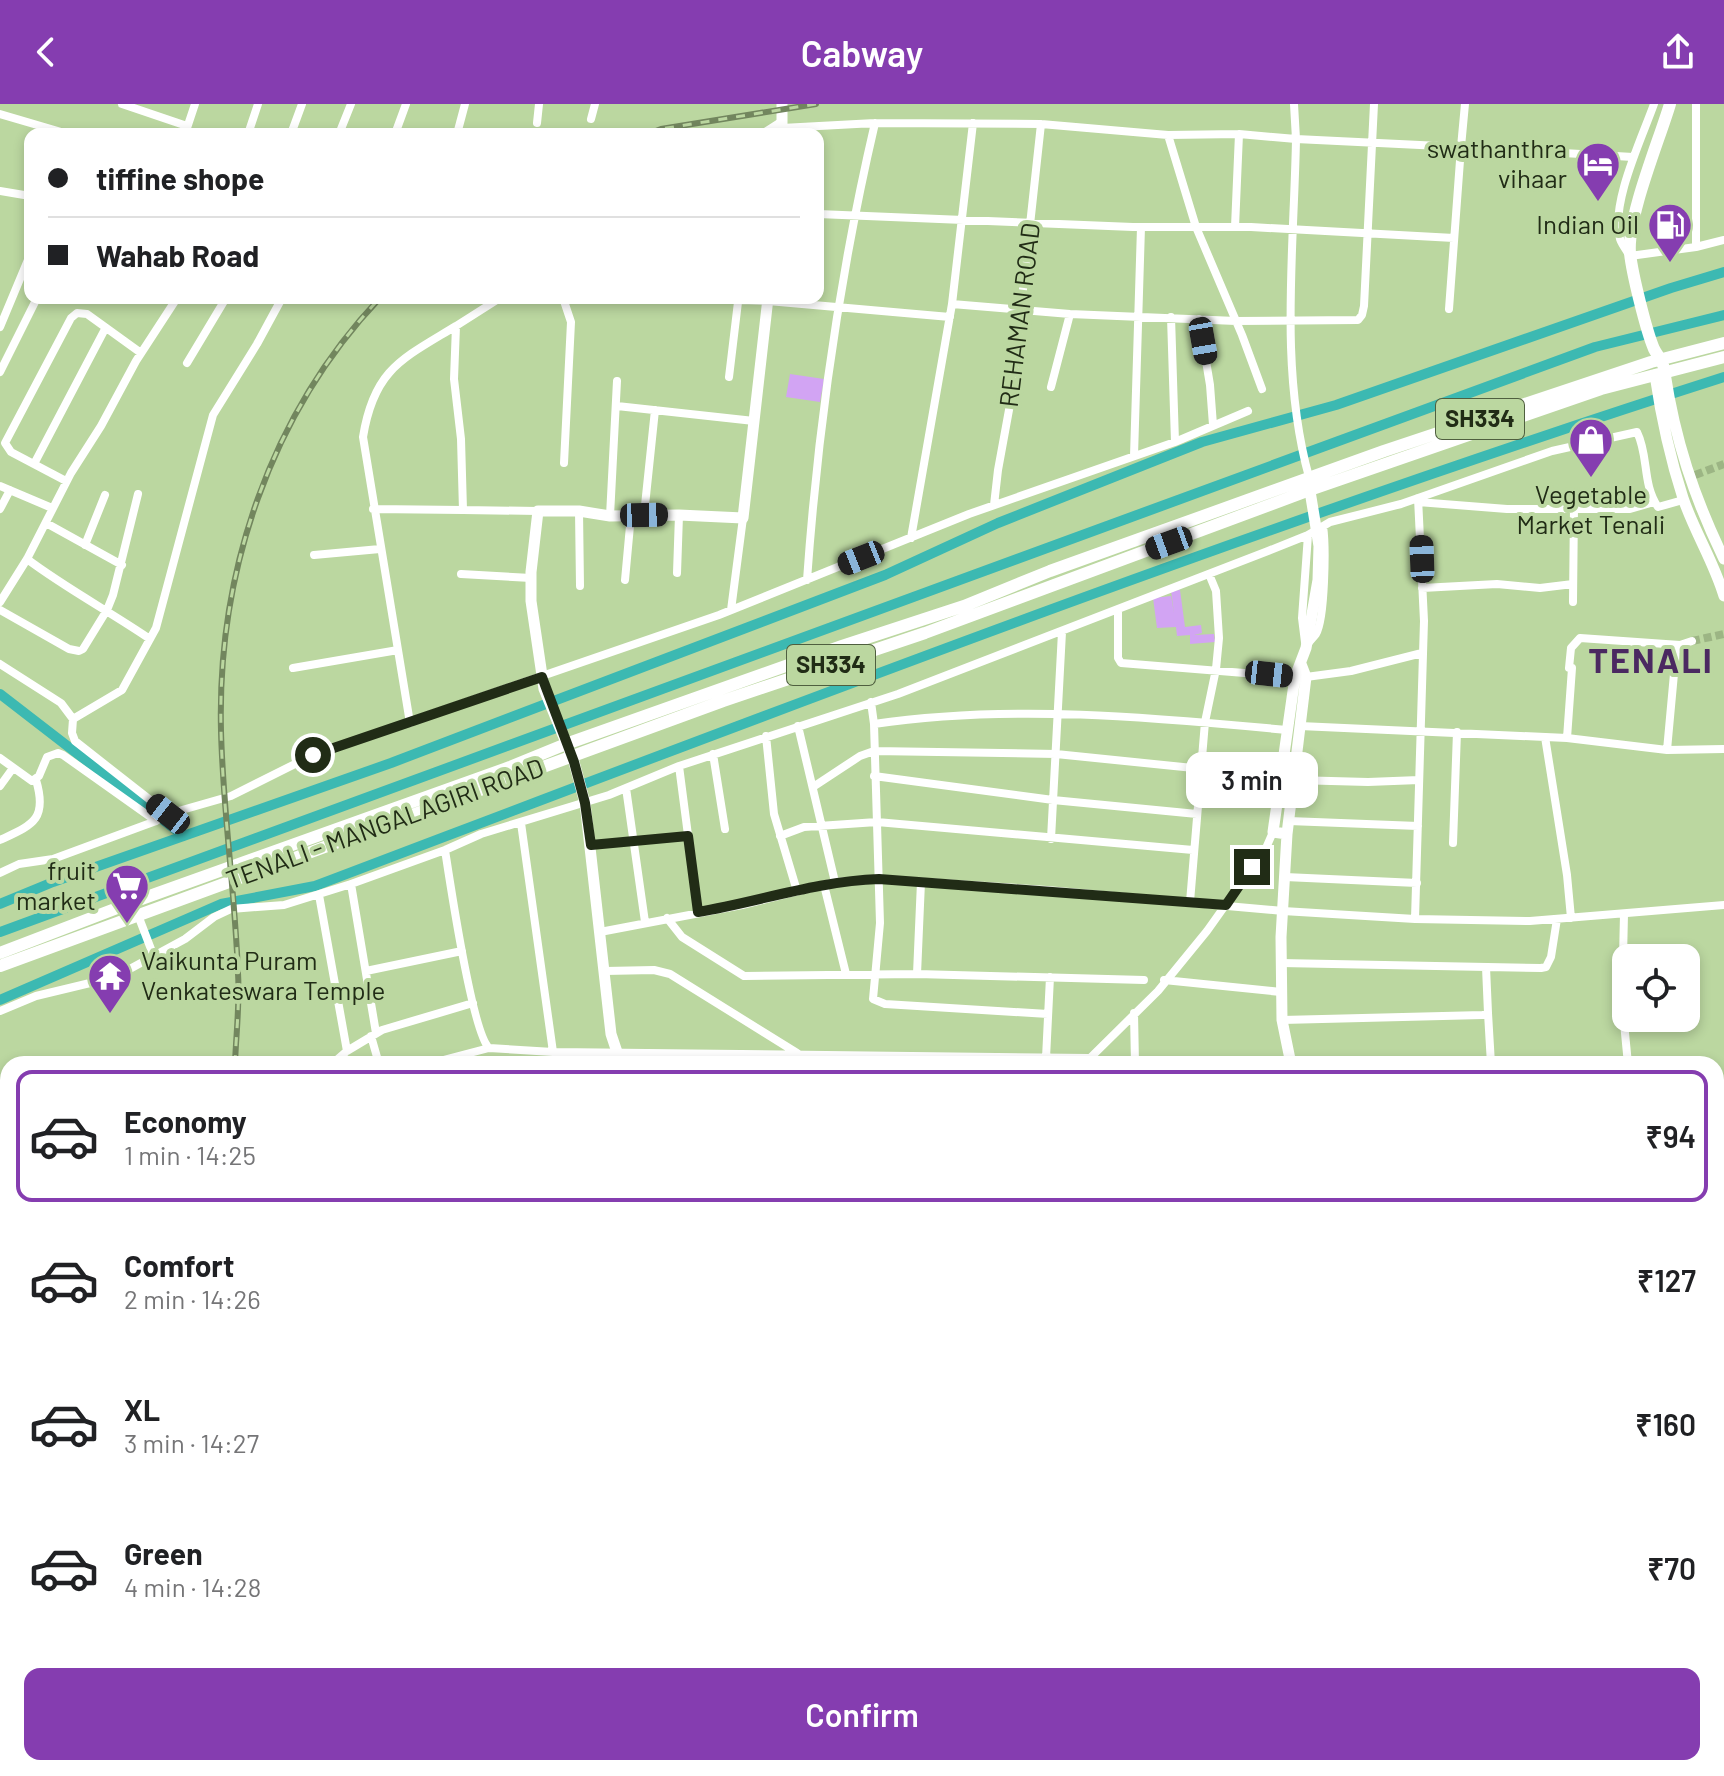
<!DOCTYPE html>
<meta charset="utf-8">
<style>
:root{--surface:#fff;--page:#f6f6f6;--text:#202124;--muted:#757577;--line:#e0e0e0;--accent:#853db0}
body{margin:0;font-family:Barlow,sans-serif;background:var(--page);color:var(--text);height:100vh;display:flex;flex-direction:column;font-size:30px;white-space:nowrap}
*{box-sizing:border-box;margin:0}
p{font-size:26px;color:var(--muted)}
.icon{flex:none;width:44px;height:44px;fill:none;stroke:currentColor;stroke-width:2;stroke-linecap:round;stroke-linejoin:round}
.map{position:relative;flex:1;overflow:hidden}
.panel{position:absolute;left:0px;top:952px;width:1724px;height:720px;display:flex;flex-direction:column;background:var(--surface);border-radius:24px 24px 0 0;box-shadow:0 4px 12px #0003}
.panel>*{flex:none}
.guide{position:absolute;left:24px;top:24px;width:800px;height:176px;border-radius:16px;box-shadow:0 4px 12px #0003;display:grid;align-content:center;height:176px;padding:0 24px;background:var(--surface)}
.buttons{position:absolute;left:1612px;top:840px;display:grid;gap:16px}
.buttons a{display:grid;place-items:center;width:88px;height:88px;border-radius:16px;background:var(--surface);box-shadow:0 4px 12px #0003;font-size:40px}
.end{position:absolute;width:36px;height:36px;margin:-18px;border:10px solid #212c16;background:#fff;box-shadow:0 0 0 4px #fff}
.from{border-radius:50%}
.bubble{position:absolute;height:56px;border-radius:16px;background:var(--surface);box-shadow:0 4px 12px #0003;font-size:26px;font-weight:600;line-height:56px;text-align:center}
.car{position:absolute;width:24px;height:48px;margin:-24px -12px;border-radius:10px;box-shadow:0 0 6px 2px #0007;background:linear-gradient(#222 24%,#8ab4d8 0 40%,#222 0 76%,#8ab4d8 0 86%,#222 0)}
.guide b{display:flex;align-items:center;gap:28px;height:76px;font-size:30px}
.guide b+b{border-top:2px solid var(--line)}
.guide i{width:20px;height:20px;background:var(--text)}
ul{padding:14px 0 0;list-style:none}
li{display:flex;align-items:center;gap:24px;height:132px;margin:0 16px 12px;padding:0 8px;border:4px solid transparent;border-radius:16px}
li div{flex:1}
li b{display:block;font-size:30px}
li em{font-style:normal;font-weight:600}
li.current{border-color:var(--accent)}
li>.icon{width:72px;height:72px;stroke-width:1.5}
.action{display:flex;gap:16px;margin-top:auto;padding:16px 24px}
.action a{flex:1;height:92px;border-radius:16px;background:var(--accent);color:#fff;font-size:32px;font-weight:600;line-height:92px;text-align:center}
header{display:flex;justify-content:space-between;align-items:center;height:104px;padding:0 24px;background:var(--accent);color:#fff;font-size:36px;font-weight:600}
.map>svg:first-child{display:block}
</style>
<header><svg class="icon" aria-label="back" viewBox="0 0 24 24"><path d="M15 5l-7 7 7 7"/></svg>Cabway<svg class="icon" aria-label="share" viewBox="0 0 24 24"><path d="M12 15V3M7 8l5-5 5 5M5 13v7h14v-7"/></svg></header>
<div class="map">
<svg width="1724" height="1672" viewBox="0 0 1724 1672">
<rect width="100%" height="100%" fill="#bbd7a0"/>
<!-- built -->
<path fill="#accc8e" d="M1716,1247H1724V1341H1716Z"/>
<!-- green -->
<path fill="#d2a4f3" d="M790,270L824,275L820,298L786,293Z
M1180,486L1185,523L1201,521L1202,529L1194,531L1214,530L1215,538L1190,540V531L1177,532L1176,523L1157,524L1153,494L1171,492L1174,509L1171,487Z
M8,1412V1600L0,1602V1418Z"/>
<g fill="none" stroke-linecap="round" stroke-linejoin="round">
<!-- canal -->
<path stroke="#3cb9b2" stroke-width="10" d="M0,590L184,732
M0,800L53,778L391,659L885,471L998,419L1202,338L1336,301L1671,184L1724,168
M0,828L1595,243L1724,211
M0,896L221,800L315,782C782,605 1248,425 1724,273"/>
<!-- street-tunnel -->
<path stroke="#9cb584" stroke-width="8" stroke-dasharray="8 4" stroke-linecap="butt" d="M1695,371L1724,360
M1692,537L1724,530"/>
<!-- street -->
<path stroke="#fff" stroke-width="8" d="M122,0L187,22
M1654,0C1642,34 1610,100 1620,135C1622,141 1627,147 1630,152L1696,143L1724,136
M1696,0V143
M0,10L68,30
M591,15L595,0
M537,19L539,0
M782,24L875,19L1041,20L1168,31L1239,30L1296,35L1294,0
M185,30L195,0
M248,30L258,0
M291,30L302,0
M339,30L351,0
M395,30L406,0
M457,30L465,0
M762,30L781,18
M1168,31L1196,123L1242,231L1262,285
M0,87L30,92
M818,110L1133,123H1251L1454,134
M1235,123L1239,30
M500,194L456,222L454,275L461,335L463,406L538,407
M563,194L571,218L564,359
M664,194H678
M681,194L768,197L950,213
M952,200L1070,210L1236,217L1358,216L1362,211L1364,202L1374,0
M1449,205L1461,43L1633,53
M1171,213L1175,338
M1199,215L1210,281L1213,321
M0,223L30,151
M187,259L226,194
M0,268L37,194
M729,273L738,198
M1051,283L1070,210
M617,302L754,317
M1134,352L1141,123
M34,360L105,225
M1309,373C1279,264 1294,147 1296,35L1461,43L1465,0
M66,377L11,348L5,339L71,214L77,209L87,210L141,249
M0,382L52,404
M1418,398L1507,405H1630L1654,398
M994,401L998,366L1011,295L1041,20
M0,405L10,386
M373,405L463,406
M579,407L580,482
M644,411L655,306
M610,412L617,277
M46,419L122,461
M911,434L952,200L973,19
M85,441L105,391
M314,451L380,445
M27,455C67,485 109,507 150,535
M677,469L679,411
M461,470L531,474
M625,476L631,411
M807,476C818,322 840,169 875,19
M1422,484L1497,480L1540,484L1573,480
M0,498L27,455L71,369L101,322L136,257L177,194
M1573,498L1574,403
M1118,505V554L1121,559L1295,573
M0,506L69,545L79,547L83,545L107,506L113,491L138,390
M731,506L743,414
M1305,538L1302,514L1308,431
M1308,540C1310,536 1314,533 1316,530C1325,515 1326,442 1323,422
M0,560L61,599L73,615L72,629L75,637L168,710
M293,564L398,546
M1569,564L1571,544L1580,534L1680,541
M1306,573L1351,567L1422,549
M871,598L874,620L880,819L873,895L885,900L1048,910
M73,615L122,586L156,524L213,311L257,240L282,194
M410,619L363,333C374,265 402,255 456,222
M874,620C1010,600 1151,613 1287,626
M798,622L835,778
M1300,622L1567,634L1667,646L1724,645
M766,632L774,710L797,787
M1545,633L1567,771L1571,814
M1567,634L1572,564
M1667,646L1676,548L1680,541L1692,537
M713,650L725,725
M0,654L32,677L39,672L47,653L58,649L63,651L156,717
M679,662L698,808
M874,672L1053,696L1197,710
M1294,676L1368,678L1419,676
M0,682L13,664
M813,683L860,652L874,647L1056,650L1281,673
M626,684L645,818
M1289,717L1418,722
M521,719L553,948
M780,732L804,723L877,718L1193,746
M1051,735L1062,528
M0,736C32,721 48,716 36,676
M1453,739L1457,628
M591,741L688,732
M445,746C450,778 472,928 489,944L553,948L1090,954
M0,769L19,760L53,755L156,717L168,710L231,692L313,651L719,511L969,410L1175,338L1248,307
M1285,773L1417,779
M351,780L376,929
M824,781L846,870
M319,791L347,947
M133,798L154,853
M1190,798L1205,618L1216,565L1219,534L1216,487L1209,470
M1624,810L1622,898L1628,960
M667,814L682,833L744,872L917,870L1144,876
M1415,815L1424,517L1418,394
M600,828L742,801L835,778L879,775L1047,786L1283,807L1415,815L1530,817L1724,801
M1281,859L1541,864L1546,863L1551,853L1557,815
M366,867L462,847
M605,867L654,866L670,870L797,949
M917,870L921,778
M1164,876L1281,888
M0,907L36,892L115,873L185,835L214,813L231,805L284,801L351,780L445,746L481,730L609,691L679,662L898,590L1268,447L1308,431L1330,418L1401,400L1552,347L1637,328C1649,352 1642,380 1658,403L1683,396
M1134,909L1135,960
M1488,909L1491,960
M1282,916L1483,911L1488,909L1486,863
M371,932L379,960
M1046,954L1050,873
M332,960L347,947L382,926L473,899
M428,960L489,944
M1084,960L1158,887L1207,827L1266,744L1273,728
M1716,1156H1724
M0,1215L8,1216
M1716,1238L1724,1239
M0,1319L8,1312
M1716,1379H1724
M1716,1446H1724
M1716,1512H1724
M1716,1623H1724
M0,1660L8,1658
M63,1664L64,1672
M137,1664L138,1672
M262,1664V1672
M341,1664V1672
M423,1664L424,1672
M489,1664L490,1672
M653,1672L768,1667
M905,1672L911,1669L918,1672
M1152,1672L1153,1664
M1255,1672L1256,1664
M1349,1672L1350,1664
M1492,1672V1664
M1653,1672L1656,1664
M1720,1672L1724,1652"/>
<!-- secondary -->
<path stroke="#fff" stroke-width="11" d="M782,30V0
M1665,269C1675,336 1694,393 1724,455
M1655,271C1661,312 1670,354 1683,394C1694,427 1714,458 1724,492
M1287,730L1273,728L1295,573L1306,544L1318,476L1319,442L1309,381
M621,960L611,930L585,699L574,658L544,585L531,497V468L538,407H579L610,412L679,411L743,414L768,194
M1291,960L1282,916L1281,833L1287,730L1306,573L1301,560
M1716,1018H1724
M0,1612L8,1610"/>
<!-- primary -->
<path stroke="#fff" stroke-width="12" d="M1663,261C1661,254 1657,251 1654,245C1646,226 1632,169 1630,149C1627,113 1659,37 1670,0
M0,849L133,798L510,663L566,640L842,542L964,502L1050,467L1384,347L1651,258L1724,239
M0,862L723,597L925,529L1310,386L1601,285L1724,253"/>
<!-- rail casing -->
<g stroke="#72865e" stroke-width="6">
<path id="rail" d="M648,30L661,25L816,0
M235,960C236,930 240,899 238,869C235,788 223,708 221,627C217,469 270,310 380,194
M0,1374L8,1367"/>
</g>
<!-- rail -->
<use href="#rail" stroke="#bbd7a0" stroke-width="3" stroke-dasharray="9" stroke-linecap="butt"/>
</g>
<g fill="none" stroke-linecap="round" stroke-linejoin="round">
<!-- route -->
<path stroke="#212c16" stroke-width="10" d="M313,651L542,573L574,658L585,699L591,741L688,732L698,808C758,798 817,777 879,775L1226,801L1252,763"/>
</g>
<!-- icons -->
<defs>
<g id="hotel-pin" transform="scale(2.3)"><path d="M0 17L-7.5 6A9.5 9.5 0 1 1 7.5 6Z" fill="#853db0" stroke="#bbd7a0"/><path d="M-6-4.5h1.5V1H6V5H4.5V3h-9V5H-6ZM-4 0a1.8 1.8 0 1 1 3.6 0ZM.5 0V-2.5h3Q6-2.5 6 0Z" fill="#fff"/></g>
<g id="fuel-pin" transform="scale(2.3)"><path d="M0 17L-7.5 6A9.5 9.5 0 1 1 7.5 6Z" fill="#853db0" stroke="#bbd7a0"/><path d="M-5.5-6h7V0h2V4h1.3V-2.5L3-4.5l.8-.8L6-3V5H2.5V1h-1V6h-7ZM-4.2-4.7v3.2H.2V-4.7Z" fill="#fff"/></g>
<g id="shop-pin" transform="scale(2.3)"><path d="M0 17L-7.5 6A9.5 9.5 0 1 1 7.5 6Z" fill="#853db0" stroke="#bbd7a0"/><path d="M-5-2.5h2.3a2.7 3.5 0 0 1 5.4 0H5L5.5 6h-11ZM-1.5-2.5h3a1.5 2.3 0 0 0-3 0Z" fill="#fff"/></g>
<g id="supermarket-pin" transform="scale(2.3)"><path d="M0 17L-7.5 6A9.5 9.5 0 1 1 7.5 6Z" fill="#853db0" stroke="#bbd7a0"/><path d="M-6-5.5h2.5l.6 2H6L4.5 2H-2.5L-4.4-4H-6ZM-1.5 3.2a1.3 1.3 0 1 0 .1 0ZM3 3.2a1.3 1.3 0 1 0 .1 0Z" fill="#fff"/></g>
<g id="temple-pin" transform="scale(2.3)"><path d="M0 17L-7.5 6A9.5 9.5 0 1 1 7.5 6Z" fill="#853db0" stroke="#bbd7a0"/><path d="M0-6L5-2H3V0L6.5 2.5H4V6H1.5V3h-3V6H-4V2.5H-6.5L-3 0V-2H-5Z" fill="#fff"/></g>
</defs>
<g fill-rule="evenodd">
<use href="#hotel-pin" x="1598" y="60"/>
<use href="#fuel-pin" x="1670" y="121"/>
<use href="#shop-pin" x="1591" y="336"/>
<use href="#supermarket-pin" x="127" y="782"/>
<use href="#temple-pin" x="110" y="872"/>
</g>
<g text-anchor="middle" stroke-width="8" stroke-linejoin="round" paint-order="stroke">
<!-- shield labels -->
<g fill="#bbd7a0" stroke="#4f5f3f" stroke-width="2">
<rect x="1436" y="295" width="88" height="40" rx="6"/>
<rect x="787" y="541" width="88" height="40" rx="6"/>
</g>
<g font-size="24" font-weight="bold" fill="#212c16">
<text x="1480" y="323">SH334</text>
<text x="831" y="569">SH334</text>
</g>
<!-- poi labels -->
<g font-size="26" fill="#212c16" stroke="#bbd7a0" text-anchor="end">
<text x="1567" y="54">swathanthra<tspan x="1567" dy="30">vihaar</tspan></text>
<text x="1639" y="130">Indian Oil</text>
<text x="1591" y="400" text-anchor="middle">Vegetable<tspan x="1591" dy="30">Market Tenali</tspan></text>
<text x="96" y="776">fruit<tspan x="96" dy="30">market</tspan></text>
<text x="141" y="866" text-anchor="start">Vaikunta Puram<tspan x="141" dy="30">Venkateswara Temple</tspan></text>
</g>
<!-- street labels -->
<g font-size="26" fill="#212c16" stroke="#bbd7a0">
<text transform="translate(1020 211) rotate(-83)" y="9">REHAMAN ROAD</text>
<text transform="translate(385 720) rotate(-20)" y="9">TENALI - MANGALAGIRI ROAD</text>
</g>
<!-- district labels -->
<g font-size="34" font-weight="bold" letter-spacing="2" fill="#4b2961" stroke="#bbd7a0">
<text x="1651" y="569">TENALI</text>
</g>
</g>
</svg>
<div class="buttons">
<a><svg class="icon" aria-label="locate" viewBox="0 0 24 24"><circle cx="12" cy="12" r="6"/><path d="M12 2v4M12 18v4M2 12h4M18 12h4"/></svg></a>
</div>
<i class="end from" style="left:313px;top:651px"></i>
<i class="end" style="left:1252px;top:763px"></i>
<div class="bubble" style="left:1186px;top:648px;width:132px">3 min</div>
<i class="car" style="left:1203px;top:237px;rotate:170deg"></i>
<i class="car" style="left:644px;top:411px;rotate:89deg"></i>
<i class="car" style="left:1169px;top:439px;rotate:250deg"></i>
<i class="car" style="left:861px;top:454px;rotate:248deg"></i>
<i class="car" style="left:1422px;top:455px;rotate:358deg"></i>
<i class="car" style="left:1269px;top:570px;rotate:96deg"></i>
<i class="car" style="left:168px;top:710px;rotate:308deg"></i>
<div class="guide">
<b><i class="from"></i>tiffine shope</b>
<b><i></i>Wahab Road</b>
</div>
<section class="panel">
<ul>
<li class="current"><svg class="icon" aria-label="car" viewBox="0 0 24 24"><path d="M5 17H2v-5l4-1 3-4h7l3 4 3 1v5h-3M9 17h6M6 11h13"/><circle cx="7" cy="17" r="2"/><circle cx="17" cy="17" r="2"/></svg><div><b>Economy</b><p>1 min · 14:25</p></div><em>₹94</em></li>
<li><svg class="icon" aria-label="car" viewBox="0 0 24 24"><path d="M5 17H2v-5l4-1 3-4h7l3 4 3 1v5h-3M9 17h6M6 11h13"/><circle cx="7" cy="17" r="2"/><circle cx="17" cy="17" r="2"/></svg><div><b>Comfort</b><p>2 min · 14:26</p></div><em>₹127</em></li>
<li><svg class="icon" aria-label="car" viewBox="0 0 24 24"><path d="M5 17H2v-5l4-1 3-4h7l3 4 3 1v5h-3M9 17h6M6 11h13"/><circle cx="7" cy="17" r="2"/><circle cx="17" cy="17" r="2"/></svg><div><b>XL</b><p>3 min · 14:27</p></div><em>₹160</em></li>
<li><svg class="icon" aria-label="car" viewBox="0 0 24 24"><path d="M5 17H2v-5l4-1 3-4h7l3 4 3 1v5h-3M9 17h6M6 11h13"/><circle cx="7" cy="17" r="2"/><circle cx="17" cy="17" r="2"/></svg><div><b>Green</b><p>4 min · 14:28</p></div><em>₹70</em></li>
</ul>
<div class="action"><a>Confirm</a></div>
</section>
</div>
